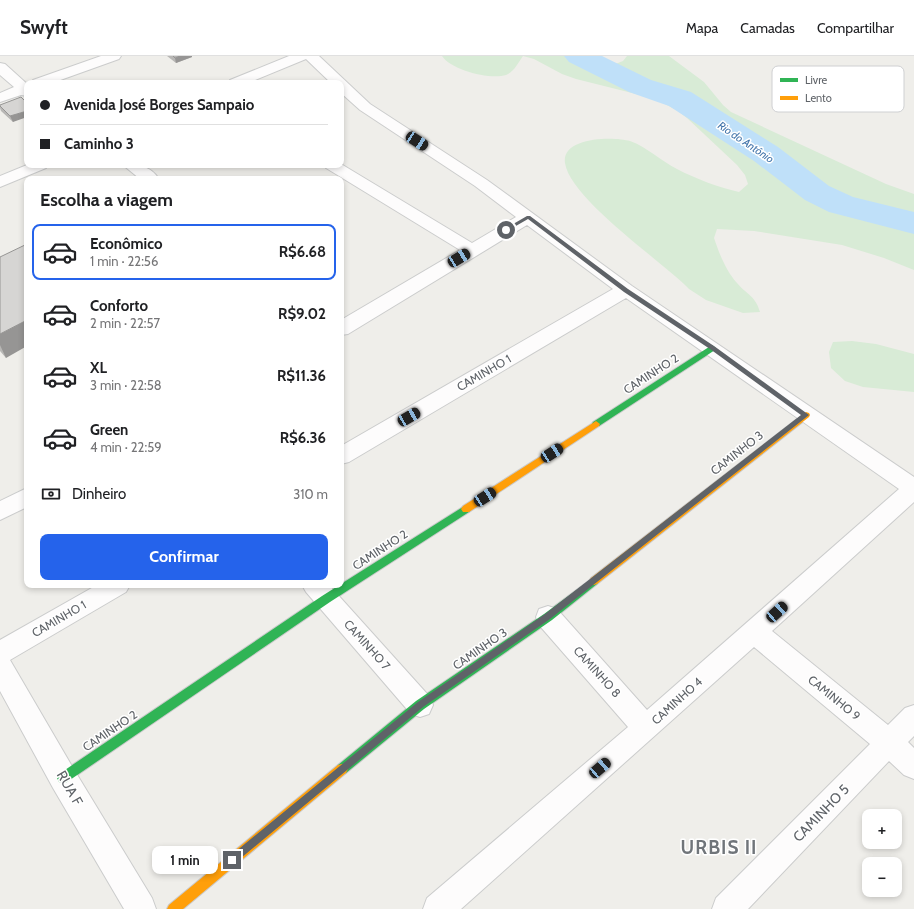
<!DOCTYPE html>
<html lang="pt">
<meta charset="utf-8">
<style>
:root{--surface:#fff;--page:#f6f6f6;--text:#202124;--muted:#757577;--line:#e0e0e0;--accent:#2563eb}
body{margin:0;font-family:Cabin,sans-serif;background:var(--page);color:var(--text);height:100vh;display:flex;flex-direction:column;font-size:15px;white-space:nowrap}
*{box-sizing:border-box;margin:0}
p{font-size:13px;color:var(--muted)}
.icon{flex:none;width:22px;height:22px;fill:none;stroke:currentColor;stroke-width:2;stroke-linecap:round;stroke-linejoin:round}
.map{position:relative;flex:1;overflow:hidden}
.panel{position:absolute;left:24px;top:120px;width:320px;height:412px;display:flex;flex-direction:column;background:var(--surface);border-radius:8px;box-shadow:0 2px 6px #0003}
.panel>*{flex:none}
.hud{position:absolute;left:24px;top:24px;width:320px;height:88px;border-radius:8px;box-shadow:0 2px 6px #0003;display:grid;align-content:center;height:88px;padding:0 16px;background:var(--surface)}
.buttons{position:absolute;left:862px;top:753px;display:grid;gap:8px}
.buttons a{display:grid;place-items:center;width:40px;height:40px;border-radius:8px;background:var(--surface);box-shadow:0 2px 6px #0003;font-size:20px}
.end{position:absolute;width:18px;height:18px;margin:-9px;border:5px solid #5f6368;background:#fff;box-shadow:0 0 0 2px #fff}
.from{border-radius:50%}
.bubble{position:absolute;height:28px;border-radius:8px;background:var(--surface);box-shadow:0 2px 6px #0003;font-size:13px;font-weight:700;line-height:28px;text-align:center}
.car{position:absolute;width:12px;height:24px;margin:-12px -6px;border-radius:5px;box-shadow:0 0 3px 1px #0007;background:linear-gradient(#222 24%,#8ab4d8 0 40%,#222 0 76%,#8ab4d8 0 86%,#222 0)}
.hud b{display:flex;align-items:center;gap:14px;height:38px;font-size:15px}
.hud b+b{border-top:1px solid var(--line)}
.hud i{width:10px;height:10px;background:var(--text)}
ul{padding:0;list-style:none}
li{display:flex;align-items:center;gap:12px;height:56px;margin:0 8px 6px;padding:0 8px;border:2px solid transparent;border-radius:8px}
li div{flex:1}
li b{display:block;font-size:15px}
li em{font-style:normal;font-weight:700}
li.current{border-color:var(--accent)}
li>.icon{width:36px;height:36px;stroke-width:1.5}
h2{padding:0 16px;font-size:18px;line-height:48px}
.pay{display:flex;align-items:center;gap:10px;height:44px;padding:0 16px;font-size:15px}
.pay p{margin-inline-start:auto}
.button{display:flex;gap:8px;margin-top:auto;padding:8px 16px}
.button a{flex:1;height:46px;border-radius:8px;background:var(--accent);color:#fff;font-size:16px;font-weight:700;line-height:46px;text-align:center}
header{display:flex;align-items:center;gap:24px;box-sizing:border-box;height:56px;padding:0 20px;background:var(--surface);border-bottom:1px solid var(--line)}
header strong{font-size:19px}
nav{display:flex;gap:22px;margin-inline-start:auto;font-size:14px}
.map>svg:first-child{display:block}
</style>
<header>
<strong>Swyft</strong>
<nav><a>Mapa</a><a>Camadas</a><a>Compartilhar</a></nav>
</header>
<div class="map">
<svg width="914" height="853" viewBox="0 0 914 853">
<rect width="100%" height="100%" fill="#efeeea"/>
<!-- green -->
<path fill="#d8ebd6" d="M442,0H592L613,9L623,5L627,0H669L704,26L723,49L731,56L886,128L914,138V214L884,202L842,189L754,175L717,173L714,182C719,197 726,215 737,227C747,239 755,239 760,256L743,257L706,244L689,233C663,206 570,143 565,107C561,81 613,80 630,85C647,91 661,105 677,113C696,123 718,131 739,136L748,128L745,119L737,109L687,62L678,55L656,43L576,23L562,18L534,3L523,0C518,7 514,16 506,19C490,24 451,14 442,0Z
M852,285L876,288L914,298V336L863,331L845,325L831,312L829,296L833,286Z"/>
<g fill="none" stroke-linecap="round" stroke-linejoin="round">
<!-- river -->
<path fill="#bfe0f9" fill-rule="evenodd" d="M564,0H602L651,24L691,36L778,91L829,130L853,141L914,156V178L829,156L805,144L754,105L669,50L629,36L569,6Z"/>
<!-- street casing -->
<g stroke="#cbcccc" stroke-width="2">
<path id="street" d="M101,0H121L119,3L52,27H31L33,24Z
M289,0H319L370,48L487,124L632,230L914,421V446L772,575L888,669L905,652L914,649V680L908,686L914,692V723L904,719L889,705L748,853H712L716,842L870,688L754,591L461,853H423L427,842L628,671L539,569L536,561L539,553L548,550L557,553L647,654L899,433L626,242L349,406L341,408V390L613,233L527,169L348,278L341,279V264L460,194L326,112L324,109H341V108L472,187L516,161L475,130L360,54L341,37V27H331L306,3L248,27H228L230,24Z
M0,7L5,8L26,27H28H27V40L21,39L0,46V37L14,31L0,19Z
M27,109H48L46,112L0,131V120Z
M123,109C138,109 150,109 159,123H140Z
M27,432V451L0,464V445Z
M97,529H130L126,536L10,604L73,712L152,842L156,853H124L53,732L0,635V584Z
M302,529H329L429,640L433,649L429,658L420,661L411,658L306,536Z"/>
</g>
<!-- fast casing -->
<g stroke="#cacacb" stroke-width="2">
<path id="fast" d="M712,289L716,292L715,294L599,370H593L592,368L593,366Z
M466,449L469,450L471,453L469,456L330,546L67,726L63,728L59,726L57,722L59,718L322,540Z
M594,521L597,522L599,525L597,528L552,564L424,653L346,717L342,718L338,717L336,713L338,709L416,645L544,558Z"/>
</g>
<!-- slow casing -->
<g stroke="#cacacb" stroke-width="2">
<path id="slow" d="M806,356L809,357L810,359L809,361L597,528L594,529L591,528L589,525L591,522Z
M596,365L600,368L599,370L469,456H463L461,453L463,450Z
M342,708L346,709L348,713L346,717L183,853H167L169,849L338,709Z"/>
</g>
<!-- street -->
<use href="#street" fill="#fdfcfc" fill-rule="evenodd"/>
<!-- fast -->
<use href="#fast" fill="#30b455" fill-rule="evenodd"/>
<!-- slow -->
<use href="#slow" fill="#ff9f0a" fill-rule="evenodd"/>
</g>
<!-- wall -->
<path fill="#b8b7b5" d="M167,0H192V1L176,7Z
M27,47L13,66L1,55L0,52V49Z
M0,201L6,302L0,295Z"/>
<!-- shaded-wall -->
<path fill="#969594" d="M180,0H192V1L176,7L175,2Z
M27,55V61L13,66L10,60Z
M27,264V290L6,302L0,289V278Z"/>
<!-- building -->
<path fill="#d6d5d3" stroke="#969594" d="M173,0H180L175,2Z
M21,41L27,47V55L10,60L0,50V49Z
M27,188V264L0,278V201Z"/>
<!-- route -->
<path fill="#5f6368" d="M527,160H530L628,233L714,290L809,359L550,563L423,651L235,807L232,809L229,807L228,804L229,801L418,646L545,558L801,359L710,293L624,236L528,163L507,175L503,174Z"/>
<g text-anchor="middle" stroke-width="3" stroke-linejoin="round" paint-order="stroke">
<!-- far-water labels -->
<g font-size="11" font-style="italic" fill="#4174aa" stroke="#fff">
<text transform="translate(746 86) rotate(34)" y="4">Rio do Antônio</text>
</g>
<!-- street labels -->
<g font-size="12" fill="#5f6368" stroke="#fff">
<text transform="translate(484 317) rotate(-30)" y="4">CAMINHO 1</text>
<text transform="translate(651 318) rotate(-33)" y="4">CAMINHO 2</text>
<text transform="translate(737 397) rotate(-38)" y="4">CAMINHO 3</text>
<text transform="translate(380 494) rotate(-33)" y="4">CAMINHO 2</text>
<text transform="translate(59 563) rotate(-30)" y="4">CAMINHO 1</text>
<text transform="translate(367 589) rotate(48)" y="4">CAMINHO 7</text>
<text transform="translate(480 593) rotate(-35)" y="4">CAMINHO 3</text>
<text transform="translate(597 616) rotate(48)" y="4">CAMINHO 8</text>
<text transform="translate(834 642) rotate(39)" y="4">CAMINHO 9</text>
<text transform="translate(677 645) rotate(-42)" y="4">CAMINHO 4</text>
<text transform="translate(110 675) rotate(-34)" y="4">CAMINHO 2</text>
</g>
<!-- near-street labels -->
<g font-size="14" fill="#5f6368" stroke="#fff">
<text transform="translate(70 732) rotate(60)" y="5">RUA F</text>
<text transform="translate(821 757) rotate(-46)" y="5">CAMINHO 5</text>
</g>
<!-- near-district labels -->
<g font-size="19" font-weight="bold" letter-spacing="1" fill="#70757a" stroke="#fff">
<text x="719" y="798">URBIS II</text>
</g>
</g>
<!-- legend -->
<rect x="772" y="10" width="132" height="46" rx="6" fill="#fff" stroke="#cfd0d2" stroke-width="1"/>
<rect x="780" y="22" width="18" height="4" fill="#30b455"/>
<rect x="780" y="40" width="18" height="4" fill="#ff9f0a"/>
<g font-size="11" fill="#5f6368">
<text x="805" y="28">Livre</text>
<text x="805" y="46">Lento</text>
</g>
</svg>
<div class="buttons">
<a>+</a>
<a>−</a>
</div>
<i class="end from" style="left:506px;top:174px"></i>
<i class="end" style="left:232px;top:804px"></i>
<div class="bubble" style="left:152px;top:790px;width:66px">1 min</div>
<i class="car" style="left:417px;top:85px;rotate:123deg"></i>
<i class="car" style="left:459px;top:202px;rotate:59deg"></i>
<i class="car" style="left:409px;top:361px;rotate:60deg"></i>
<i class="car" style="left:552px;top:397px;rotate:57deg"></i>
<i class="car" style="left:485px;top:441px;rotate:57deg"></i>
<i class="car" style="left:777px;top:556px;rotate:48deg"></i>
<i class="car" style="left:600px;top:712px;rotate:49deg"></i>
<div class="hud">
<b><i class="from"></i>Avenida José Borges Sampaio</b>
<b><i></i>Caminho 3</b>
</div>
<section class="panel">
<h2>Escolha a viagem</h2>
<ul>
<li class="current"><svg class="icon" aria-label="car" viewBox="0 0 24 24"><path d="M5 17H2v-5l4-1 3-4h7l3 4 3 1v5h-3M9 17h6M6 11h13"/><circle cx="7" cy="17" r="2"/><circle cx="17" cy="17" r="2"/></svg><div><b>Econômico</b><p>1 min · 22:56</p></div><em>R$6.68</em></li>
<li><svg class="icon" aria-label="car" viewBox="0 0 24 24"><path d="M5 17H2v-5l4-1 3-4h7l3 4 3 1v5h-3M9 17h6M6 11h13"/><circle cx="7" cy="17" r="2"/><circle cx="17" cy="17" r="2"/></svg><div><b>Conforto</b><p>2 min · 22:57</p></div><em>R$9.02</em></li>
<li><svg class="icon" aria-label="car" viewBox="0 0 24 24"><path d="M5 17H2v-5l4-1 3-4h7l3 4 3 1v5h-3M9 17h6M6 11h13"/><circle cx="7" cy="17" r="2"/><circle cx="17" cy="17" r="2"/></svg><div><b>XL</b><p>3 min · 22:58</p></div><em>R$11.36</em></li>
<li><svg class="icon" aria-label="car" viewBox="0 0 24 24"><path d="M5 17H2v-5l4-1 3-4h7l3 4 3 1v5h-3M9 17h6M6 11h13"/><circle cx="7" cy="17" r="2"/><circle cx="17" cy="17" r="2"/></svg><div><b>Green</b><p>4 min · 22:59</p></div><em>R$6.36</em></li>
</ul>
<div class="pay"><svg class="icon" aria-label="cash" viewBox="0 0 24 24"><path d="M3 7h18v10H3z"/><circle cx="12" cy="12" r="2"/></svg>Dinheiro<p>310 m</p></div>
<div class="button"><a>Confirmar</a></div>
</section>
</div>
